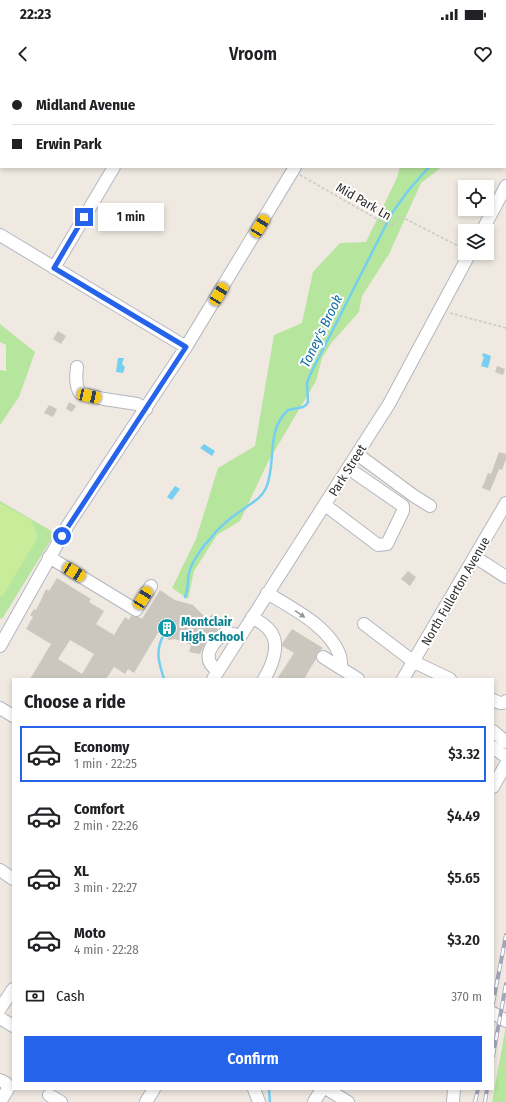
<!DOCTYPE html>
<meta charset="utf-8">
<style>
:root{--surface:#fff;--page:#f6f6f6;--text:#202124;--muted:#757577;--line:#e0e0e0;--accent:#2563eb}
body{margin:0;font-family:"Fira Sans Condensed",sans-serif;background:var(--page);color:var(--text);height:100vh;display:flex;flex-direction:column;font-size:15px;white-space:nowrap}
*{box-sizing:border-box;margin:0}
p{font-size:13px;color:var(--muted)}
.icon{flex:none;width:22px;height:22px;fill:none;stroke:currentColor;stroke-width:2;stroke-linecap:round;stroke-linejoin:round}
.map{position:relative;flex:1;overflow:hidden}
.drawer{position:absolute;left:12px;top:598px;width:482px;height:412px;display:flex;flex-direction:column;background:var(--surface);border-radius:0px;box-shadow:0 2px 6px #0003}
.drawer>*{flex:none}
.guide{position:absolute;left:0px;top:0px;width:506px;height:88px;box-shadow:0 2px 6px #0003;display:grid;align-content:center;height:88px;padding:0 12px;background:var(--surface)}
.fabs{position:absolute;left:458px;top:100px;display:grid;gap:8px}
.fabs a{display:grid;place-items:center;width:36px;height:36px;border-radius:0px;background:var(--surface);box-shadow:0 2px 6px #0003;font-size:20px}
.end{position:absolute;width:18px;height:18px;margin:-9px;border:5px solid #2563eb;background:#fff;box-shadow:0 0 0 2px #fff}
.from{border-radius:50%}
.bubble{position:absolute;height:28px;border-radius:0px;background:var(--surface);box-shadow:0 2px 6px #0003;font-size:13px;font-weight:600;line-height:28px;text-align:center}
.car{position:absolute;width:12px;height:24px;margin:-12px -6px;border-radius:5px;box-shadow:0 0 3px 1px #0007;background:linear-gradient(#f5c518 24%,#345 0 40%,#f5c518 0 76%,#345 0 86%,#f5c518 0)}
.guide b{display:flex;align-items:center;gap:14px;height:38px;font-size:15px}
.guide b+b{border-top:1px solid var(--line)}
.guide i{width:10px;height:10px;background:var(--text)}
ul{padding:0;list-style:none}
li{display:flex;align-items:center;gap:12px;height:56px;margin:0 8px 6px;padding:0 4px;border:2px solid transparent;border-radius:0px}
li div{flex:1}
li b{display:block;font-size:15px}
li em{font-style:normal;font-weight:600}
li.active{border-color:var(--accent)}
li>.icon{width:36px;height:36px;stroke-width:1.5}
h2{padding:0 12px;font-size:18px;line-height:48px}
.pay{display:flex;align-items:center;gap:10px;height:44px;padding:0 12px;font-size:15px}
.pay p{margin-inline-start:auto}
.cta{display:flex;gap:8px;margin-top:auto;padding:8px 12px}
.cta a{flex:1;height:46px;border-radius:0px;background:var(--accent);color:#fff;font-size:16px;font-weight:600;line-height:46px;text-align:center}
.status{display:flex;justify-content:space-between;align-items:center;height:28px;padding:0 20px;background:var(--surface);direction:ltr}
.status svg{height:11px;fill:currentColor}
header{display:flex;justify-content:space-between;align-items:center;height:52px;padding:0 12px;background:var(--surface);font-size:18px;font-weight:600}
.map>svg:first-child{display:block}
</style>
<div class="status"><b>22:23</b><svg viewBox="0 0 49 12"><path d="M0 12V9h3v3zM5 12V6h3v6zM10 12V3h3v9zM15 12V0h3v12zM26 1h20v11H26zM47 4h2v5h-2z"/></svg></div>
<header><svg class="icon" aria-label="back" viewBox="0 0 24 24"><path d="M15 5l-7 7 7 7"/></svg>Vroom<svg class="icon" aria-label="heart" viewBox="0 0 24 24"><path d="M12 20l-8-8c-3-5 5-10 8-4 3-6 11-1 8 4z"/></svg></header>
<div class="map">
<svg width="506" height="1022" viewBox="0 0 506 1022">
<rect width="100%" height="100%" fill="#efe9e1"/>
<!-- green -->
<path fill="#b6e59e" d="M400,87H442L421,103L389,174L362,216L359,232L332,262L322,278L316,301L268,382L240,441L217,455L194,491L188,519L172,508L196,459L218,388L255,366L274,255L302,243L313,192L340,163L366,162L396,100Z
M0,244L35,272L19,317L0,345V290L6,291V265L0,262Z
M0,421L55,453L2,539L0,538Z
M506,946V1022H492Z"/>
<!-- pitch -->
<path fill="#c9ec9a" d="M0,423L31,440L38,457L2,517L0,515Z"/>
<!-- water -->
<path fill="#75cff0" d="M483,273L491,276L488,288L481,286L484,277L482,276Z
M118,278H124L122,284L125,287L123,293L116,292Z
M204,364L215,371L212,376L200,368Z
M175,406L180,409L172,420L167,417Z"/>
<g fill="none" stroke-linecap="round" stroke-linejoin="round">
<!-- stream -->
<path stroke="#75cff0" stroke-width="2.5" d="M373,0L375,1
M185,517C189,508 187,501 189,493C191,483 203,466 210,459C218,448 230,438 242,430C251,423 261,419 266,408C277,384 265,351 288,330L303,327L306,325L308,322L307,303L310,295L392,133L408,111L429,87
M163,556C155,572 159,583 164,599
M269,1009L270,1022"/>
</g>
<!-- building -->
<path fill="#cbc7bf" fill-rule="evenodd" d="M58,251L66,256L61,264L53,259Z
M497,286L505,289L503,295L495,292Z
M69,322L76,326L72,332L66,329Z
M49,325L57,329L53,337L44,333Z
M499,372L506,374V379L502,390L499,389L490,411L482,408L488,393L491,394Z
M408,491L416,497L410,506L401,499Z
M57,498L91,519L89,522L104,531L96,544L114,555L125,537L129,540L131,536L135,537H139L142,539L160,510L175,520L193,525L207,539L213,534L219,543L215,547L218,549L206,562L200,574L189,572L191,565L175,559L169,560L159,551L134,593L128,589L125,594L114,587L106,599H30L51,564L26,549L33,537L30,535L34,529L36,530L43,516V515L46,509L49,511ZM70,560L94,574L82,594L58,579Z
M292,549L323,568L317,573L316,579L304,599H277L294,573L282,566V564Z"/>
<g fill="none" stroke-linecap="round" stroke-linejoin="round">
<!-- minor casing -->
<g stroke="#b4b7c1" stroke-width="14">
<path id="minor" d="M5,0L6,1
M176,0V1
M34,1L35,0
M164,1L165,0
M345,1V0
M0,60L1,58
M482,151L506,106
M0,155L186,267
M54,188L114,87
M77,287C76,295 75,305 80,313L104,319L137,324L146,329
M357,374L414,416L430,426
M325,425L378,465L387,464L403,431V426L348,388
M49,477L136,530L151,506
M475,477L506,497
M267,513C292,528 330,547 340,576C341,580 341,585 342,589
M252,537C258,541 266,545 270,551C281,564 272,586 264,599
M364,544L414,582L450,599
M0,566L68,445L186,267L295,87
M323,577L358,599
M218,591C200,579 211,563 225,553L234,554L240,557
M213,599L389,324L470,173
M403,599L506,423
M493,620C497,622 502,625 506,621
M0,628L13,636
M493,651L506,662
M493,667L506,677
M493,707L506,684
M0,790L13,799
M0,929L13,909
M493,933L506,941
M0,938L13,946
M0,1000L6,1003L8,1009L0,1022
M254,1009L259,1022
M327,1009L348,1022
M49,1015L61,1022
M146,1022L154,1009
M314,1022L322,1009
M453,1022L454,1009"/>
</g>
<!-- path -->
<path stroke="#c9c9c9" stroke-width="1.5" stroke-dasharray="3 2" stroke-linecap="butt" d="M300,95L391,147L400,136L462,168
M450,233L506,248"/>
<!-- minor -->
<use href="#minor" stroke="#fff" stroke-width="12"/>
<!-- rail casing -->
<g stroke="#a3a6b8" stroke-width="4">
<path id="rail" d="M493,923L506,855
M493,976L506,904
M475,1022L478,1009
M485,1022L487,1009"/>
</g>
<!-- rail -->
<use href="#rail" stroke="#fff" stroke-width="2.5" stroke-dasharray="8" stroke-linecap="butt"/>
</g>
<!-- one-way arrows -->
<defs><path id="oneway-solid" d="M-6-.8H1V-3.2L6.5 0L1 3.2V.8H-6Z"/></defs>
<use fill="#969696" href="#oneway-solid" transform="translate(300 534) rotate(34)"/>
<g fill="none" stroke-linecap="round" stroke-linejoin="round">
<!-- route -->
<path stroke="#2563eb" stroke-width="5" d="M62,456L186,267L54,188L84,137"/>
</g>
<!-- icons -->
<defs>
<g id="building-disc" transform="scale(1)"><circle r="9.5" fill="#0f9aa8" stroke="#fff"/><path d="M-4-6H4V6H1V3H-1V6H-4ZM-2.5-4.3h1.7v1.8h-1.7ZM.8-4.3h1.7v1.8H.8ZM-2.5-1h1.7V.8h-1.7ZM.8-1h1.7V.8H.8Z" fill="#fff"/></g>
</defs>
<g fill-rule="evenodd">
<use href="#building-disc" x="167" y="548"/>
</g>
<g text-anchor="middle" stroke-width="4" stroke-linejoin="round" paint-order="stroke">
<!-- street labels -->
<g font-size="13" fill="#2e2e2e" stroke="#fff">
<text transform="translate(364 121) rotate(30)" y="5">Mid Park Ln</text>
<text transform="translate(347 390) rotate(-58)" y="5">Park Street</text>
<text transform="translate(455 511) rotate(-60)" y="5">North Fullerton Avenue</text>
</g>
<!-- culture labels -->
<g font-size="13" font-weight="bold" fill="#0d838f" stroke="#fff" text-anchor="start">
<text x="181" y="546">Montclair<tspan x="181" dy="15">High school</tspan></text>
</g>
<!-- water labels -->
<g font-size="14" font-style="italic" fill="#0d6fa3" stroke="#fff">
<text transform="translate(321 251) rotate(-64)" y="5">Toney's Brook</text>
</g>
</g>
</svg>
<div class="fabs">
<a><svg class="icon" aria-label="locate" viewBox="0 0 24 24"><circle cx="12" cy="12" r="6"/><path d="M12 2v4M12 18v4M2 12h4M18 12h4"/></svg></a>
<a><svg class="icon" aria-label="layers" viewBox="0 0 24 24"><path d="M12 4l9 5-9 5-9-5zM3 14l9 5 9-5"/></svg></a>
</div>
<i class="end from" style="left:62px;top:456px"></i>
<i class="end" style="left:84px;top:137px"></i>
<div class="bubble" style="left:98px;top:123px;width:66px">1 min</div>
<i class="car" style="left:260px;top:146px;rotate:31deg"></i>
<i class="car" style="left:219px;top:214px;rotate:31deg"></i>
<i class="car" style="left:89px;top:316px;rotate:102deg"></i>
<i class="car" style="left:74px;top:492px;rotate:122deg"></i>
<i class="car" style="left:143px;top:518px;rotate:32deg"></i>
<div class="guide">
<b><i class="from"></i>Midland Avenue</b>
<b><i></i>Erwin Park</b>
</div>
<section class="drawer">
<h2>Choose a ride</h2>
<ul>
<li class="active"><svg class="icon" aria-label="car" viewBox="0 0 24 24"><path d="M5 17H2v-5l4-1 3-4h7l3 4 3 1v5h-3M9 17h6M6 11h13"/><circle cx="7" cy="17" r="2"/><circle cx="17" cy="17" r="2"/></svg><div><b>Economy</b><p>1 min · 22:25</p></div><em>$3.32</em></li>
<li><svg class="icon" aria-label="car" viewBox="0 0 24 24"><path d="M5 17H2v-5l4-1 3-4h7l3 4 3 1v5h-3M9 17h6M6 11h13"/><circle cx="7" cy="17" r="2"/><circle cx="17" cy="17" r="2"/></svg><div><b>Comfort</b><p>2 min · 22:26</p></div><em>$4.49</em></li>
<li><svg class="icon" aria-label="car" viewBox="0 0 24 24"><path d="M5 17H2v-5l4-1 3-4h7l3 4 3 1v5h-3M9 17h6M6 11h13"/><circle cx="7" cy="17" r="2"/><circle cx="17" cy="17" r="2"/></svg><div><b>XL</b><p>3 min · 22:27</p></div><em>$5.65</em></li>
<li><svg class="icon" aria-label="car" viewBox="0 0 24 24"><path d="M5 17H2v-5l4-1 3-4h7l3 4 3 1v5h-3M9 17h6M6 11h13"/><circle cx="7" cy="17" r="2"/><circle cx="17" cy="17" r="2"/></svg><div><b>Moto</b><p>4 min · 22:28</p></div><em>$3.20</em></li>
</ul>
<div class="pay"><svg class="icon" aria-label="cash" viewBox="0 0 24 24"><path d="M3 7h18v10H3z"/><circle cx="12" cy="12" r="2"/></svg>Cash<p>370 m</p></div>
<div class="cta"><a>Confirm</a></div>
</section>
</div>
